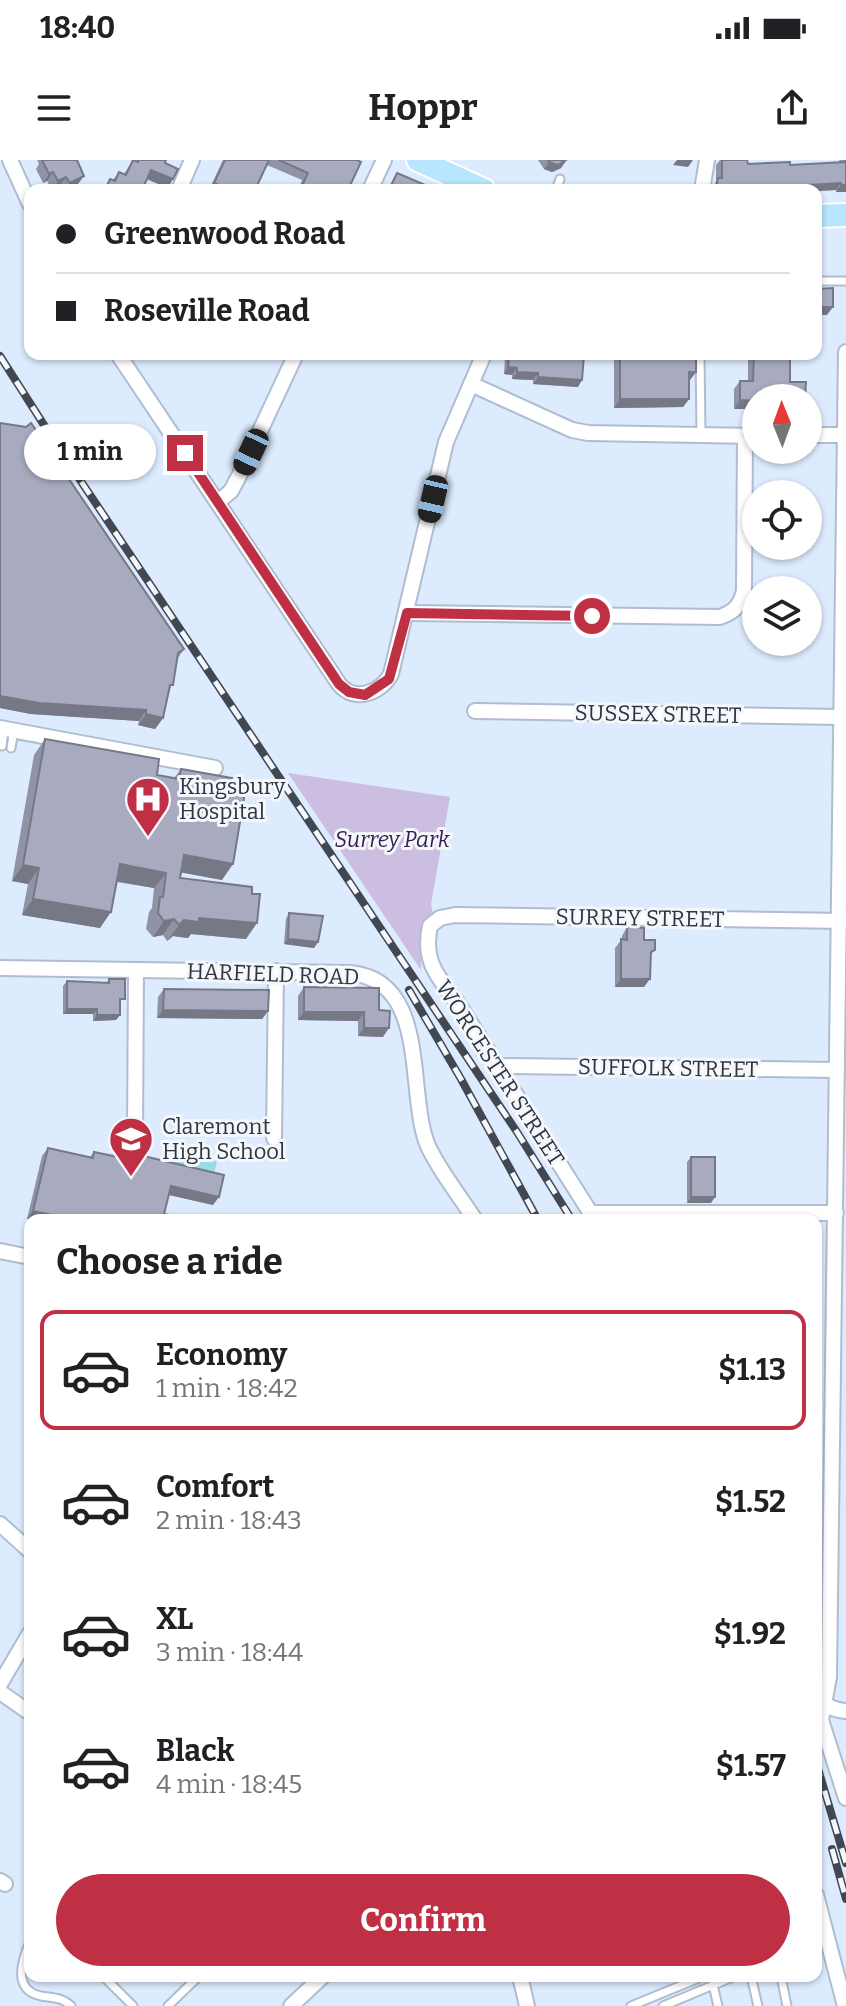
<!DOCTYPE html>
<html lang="en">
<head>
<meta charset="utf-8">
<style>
	body { margin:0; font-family:Bitter,serif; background:#f6f6f6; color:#202124; height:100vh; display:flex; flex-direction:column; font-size:30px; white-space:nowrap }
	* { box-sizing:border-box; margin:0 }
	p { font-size:26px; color:#757577 }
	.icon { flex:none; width:44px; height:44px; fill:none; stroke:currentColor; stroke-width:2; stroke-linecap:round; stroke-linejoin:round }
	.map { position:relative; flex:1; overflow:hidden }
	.side { position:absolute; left:24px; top:1054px; width:798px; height:768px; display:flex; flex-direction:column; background:#fff; border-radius:16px; box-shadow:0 2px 6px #0004 }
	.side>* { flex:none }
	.top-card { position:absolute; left:24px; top:24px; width:798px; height:176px; border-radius:16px; box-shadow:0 2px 6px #0004; display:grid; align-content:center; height:176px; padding:0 32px; background:#fff }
	.needle { width:52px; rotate:359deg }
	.tools { position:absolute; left:742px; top:224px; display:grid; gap:16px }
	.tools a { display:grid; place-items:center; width:80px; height:80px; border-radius:50%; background:#fff; box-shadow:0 2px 6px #0004; font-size:40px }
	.end { position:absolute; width:36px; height:36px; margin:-18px; border:10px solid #c03045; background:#fff; box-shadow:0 0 0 4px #fff }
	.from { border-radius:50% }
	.bubble { position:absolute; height:56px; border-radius:28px; background:#fff; box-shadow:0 2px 6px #0004; font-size:26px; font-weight:700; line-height:56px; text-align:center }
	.car { position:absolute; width:24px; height:48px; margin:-24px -12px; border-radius:10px; box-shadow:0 0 6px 2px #0007; background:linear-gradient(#222 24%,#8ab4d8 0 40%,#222 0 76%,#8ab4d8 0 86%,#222 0) }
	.top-card b { display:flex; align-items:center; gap:28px; height:76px; font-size:30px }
	.top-card b+b { border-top:2px solid #e0e0e0 }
	.top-card i { width:20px; height:20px; background:#202124 }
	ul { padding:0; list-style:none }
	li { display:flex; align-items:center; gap:24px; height:120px; margin:0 16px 12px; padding:0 16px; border:4px solid transparent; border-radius:16px }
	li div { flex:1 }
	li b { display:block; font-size:30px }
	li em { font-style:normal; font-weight:700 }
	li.active { border-color:#c03045 }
	li>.icon { width:72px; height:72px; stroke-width:1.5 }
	h2 { padding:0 32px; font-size:36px; line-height:96px }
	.cta { display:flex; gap:16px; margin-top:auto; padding:16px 32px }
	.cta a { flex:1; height:92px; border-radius:48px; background:#c03045; color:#fff; font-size:32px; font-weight:700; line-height:92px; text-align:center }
	.status { display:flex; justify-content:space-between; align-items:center; height:56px; padding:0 40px; background:#fff; direction:ltr }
	.status svg { height:22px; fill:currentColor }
	header { display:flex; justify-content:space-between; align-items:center; height:104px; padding:0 32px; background:#fff; font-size:36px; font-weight:700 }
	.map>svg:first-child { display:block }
	.green { fill:#ccbee0 }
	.water { fill:#98dbe4 }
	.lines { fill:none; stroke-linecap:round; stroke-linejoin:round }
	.service-casing { stroke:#afbdcf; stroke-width:11 }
	.minor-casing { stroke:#afbdcf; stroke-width:18 }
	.primary-casing { stroke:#fff; stroke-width:26 }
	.service { stroke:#fff; stroke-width:7 }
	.minor { stroke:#fff; stroke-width:14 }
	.primary { stroke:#b7e6fe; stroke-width:22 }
	.rail-casing { stroke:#424852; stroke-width:8 }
	.rail { stroke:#f4f7fb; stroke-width:5; stroke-dasharray:15; stroke-linecap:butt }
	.wall { fill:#9093a5 }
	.shaded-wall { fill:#767886 }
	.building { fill:#a8abc0; stroke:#767886; stroke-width:2 }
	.route { stroke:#c03045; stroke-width:10 }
	.labels { text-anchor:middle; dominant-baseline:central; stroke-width:6; stroke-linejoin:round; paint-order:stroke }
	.street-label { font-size:22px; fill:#30353d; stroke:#f4f7fb }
	.poi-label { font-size:22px; fill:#30353d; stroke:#f4f7fb; text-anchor:start }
	.park-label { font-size:22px; font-style:italic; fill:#381c53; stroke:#f4f7fb }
</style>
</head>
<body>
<div class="status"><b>18:40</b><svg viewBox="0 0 49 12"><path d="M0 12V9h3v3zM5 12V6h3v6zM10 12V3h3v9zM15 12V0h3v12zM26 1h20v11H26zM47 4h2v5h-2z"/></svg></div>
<header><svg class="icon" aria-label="menu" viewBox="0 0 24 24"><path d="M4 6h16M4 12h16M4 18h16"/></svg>Hoppr<svg class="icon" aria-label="share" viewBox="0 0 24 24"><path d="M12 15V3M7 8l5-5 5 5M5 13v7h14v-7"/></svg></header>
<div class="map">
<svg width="846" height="1846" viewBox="0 0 846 1846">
	<rect width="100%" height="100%" fill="#dcebfe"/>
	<!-- green -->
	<polygon class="green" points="288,613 450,637 431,744 433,754 422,772 421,810"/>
	<!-- water -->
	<polygon class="water" points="178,992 217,1001 214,1014 175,1005"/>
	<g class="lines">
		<!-- service casing -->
		<g class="service-casing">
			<g id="service">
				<polyline points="556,30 560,19"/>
				<polyline points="816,121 846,121"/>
				<polyline points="700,194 701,274"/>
				<polyline points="2,586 4,569"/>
				<polyline points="11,588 14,570"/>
				<path d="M 30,1782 C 22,1800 12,1830 41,1836 C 52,1838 62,1837 71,1846"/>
				<polyline points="103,1816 133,1846"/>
				<polyline points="751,1816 758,1846"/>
				<polyline points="781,1816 787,1846"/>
				<polyline points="713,1825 718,1846"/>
				<polyline points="168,1846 199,1816"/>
				<polyline points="631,1846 704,1816"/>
				<polyline points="663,1846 735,1816"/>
			</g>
		</g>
		<!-- minor casing -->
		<g class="minor-casing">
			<g id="minor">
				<polyline points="10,0 30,44"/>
				<polyline points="179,30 192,0"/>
				<polyline points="370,30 384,0"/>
				<polyline points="702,30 707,0"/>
				<polyline points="846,192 829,1517 821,1560 846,1638"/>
				<path d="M 118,194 L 339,524 C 354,543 381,533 391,514 L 446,282 L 484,194"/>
				<polyline points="471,224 572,270 588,273 756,276"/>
				<polyline points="808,275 845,275"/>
				<polyline points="218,342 231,331 239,316 296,194"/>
				<path d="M 407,453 L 720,457 C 734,452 740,446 744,431 L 745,276"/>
				<polyline points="475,551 841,557"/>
				<polyline points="0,568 215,608"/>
				<path d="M 0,808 L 350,813 C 431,820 406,935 428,986 C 440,1012 460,1036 475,1060"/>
				<polyline points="498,906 837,910"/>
				<polyline points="135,976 136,810"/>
				<polyline points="274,978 276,811"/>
				<polyline points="591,1053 836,1053"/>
				<path d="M 595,1060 L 459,845 C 439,818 422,802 430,766 L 440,758 L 455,755 L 846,761"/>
				<polyline points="0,1091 30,1097"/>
				<polyline points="0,1364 30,1391"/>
				<polyline points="0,1524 30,1473"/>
				<polyline points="0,1532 30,1553"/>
				<path d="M 816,1535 C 824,1545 832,1550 846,1551"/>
				<polyline points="0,1721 5,1724"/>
				<polyline points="816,1735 845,1846"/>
				<polyline points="520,1816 527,1846"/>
				<polyline points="291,1846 323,1816"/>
			</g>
		</g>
		<!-- primary casing -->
		<g class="primary-casing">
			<g id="primary">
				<polyline points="418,0 484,30"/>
				<polyline points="816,56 846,55"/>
			</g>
		</g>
		<!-- service -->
		<use href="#service" class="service"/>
		<!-- minor -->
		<use href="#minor" class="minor"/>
		<!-- primary -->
		<use href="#primary" class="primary"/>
		<!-- rail casing -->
		<g class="rail-casing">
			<g id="rail">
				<polyline points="0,196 58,287 517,972 572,1060"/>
				<polyline points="409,830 461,919 538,1060"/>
				<polyline points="816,1602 846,1703"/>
				<polyline points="832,1689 846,1739"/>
			</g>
		</g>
		<!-- rail -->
		<use href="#rail" class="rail"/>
	</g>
	<!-- wall -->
	<g class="wall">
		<polygon points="37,0 77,0 78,24 67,30 63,30 60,25 52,30 47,21 43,23 36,9 39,4"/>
		<polygon points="133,0 136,1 137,0 166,0 165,3 168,28 146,19 142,30 97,30 100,26 104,28 110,19 113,20 119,12 124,14"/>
		<polygon points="223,0 357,0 348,30 298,30 302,20 267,5 255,30 209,30"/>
		<polygon points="538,0 566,0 561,8 552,12 544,9"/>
		<polygon points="720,0 747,0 748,4 790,5 840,2 839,0 846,0 846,32 836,32 836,30 816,31 816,30 712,30 716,21 716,5"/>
		<polygon points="397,13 429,30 387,30"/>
		<polygon points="508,194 575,194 578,227 533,224 533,220 512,219 512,215 504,214 505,198"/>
		<polygon points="602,194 696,194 696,212 690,220 689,220 689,239 683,247 614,248 614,197 602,197"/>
		<polygon points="748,194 790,194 734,249 734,229 740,221 748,221"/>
		<polygon points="0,263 184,489 178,498 163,558 155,569 138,565 139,561 31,554 0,548"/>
		<polygon points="45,579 157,615 174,618 181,609 222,720 181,712 180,718 246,779 191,774 188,778 173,776 167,781 163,775 153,777 146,769 149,752 152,748 154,728 117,722 100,768 22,755 28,724 12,721 34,595"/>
		<polygon points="289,753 318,782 314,788 284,784 286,759"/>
		<polygon points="627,767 644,780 651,797 644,827 615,827 615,788 622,779 622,776"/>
		<polygon points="109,819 121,845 120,845 120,855 116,860 93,861 93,854 63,854 63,826 67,821 106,823"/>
		<polygon points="304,827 379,850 383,877 358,876 358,861 298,860 298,836"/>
		<polygon points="164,829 268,851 262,859 157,858 158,837"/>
		<polygon points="48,988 90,997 94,992 135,1001 139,995 213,1045 169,1035 164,1054 187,1060 27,1059 42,996"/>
		<polygon points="691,997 711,1043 687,1043 687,1002"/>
	</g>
	<!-- shaded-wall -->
	<g class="shaded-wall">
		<polygon points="677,0 693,0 688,7 673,5"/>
		<polygon points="566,1 561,8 552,12 544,9 549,2"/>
		<polygon points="151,10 173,19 168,28 145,18"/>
		<polygon points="53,12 47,21 43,23 49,14"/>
		<polygon points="84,16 78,24 65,30 70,23"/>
		<polygon points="66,17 60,25 52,30 58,21"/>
		<polygon points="841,23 836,30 816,31 816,30 731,30"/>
		<polygon points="841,25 846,25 846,32 836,32"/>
		<polygon points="816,147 833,147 827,155 816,155"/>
		<polygon points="604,194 616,194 614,197 602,197"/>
		<polygon points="508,207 517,208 512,215 504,214"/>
		<polygon points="517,212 538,213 533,220 512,219"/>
		<polygon points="689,212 696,212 690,220 683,221"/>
		<polygon points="538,217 582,220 578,227 533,224"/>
		<polygon points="620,239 689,239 683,247 614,248"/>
		<polygon points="740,240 756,241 756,249 734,249"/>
		<polygon points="0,536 146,550 139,561 31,554 0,548"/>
		<polygon points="146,554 163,558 155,569 138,565"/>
		<polygon points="184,695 233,704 222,720 173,711"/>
		<polygon points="120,704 166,713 154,728 109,720"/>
		<polygon points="23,705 39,708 28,724 12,721"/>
		<polygon points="33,739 111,752 100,768 22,755"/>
		<polygon points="199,758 257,763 246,779 191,774 188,778 173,776 167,781 179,765 184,760"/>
		<polygon points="174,759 163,775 153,777 164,761"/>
		<polygon points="288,779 318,782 314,788 284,784"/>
		<polygon points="621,819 650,819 644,827 615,827"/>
		<polygon points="67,849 97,849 93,854 63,854"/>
		<polygon points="163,850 268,851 262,859 157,858"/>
		<polygon points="304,852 364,852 358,861 298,860"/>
		<polygon points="97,855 120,855 116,860 93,861"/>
		<polygon points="364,868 389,868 383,877 358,876"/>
		<polygon points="171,1026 219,1037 213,1045 165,1034"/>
		<polygon points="691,1037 715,1037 711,1043 687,1043"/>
		<polygon points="33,1051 74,1060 27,1059"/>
	</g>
	<!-- building -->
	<g class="building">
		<polygon points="42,0 77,0 84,16 70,23 66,17 58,21 53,12 49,14"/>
		<polygon points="133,0 138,2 138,0 166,0 165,3 178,9 173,19 151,10 142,30 98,30 100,26 106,28 110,19 115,21 119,12 126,15"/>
		<polygon points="225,0 269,0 255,30 224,30 225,28 214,23"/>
		<polygon points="279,0 357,0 361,2 348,30 300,30 308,13"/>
		<polygon points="548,0 566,0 558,5 549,2"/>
		<polygon points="722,0 747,0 748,4 790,2 790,5 845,2 846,0 846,25 841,25 841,23 716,30 718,18 722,18"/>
		<polygon points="397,13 430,27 429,30 389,30"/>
		<polygon points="833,128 833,147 816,147 816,129"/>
		<polygon points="509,194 584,195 582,220 538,217 538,213 517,212 517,208 508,207"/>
		<polygon points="620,194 696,194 696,212 689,212 689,239 620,239"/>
		<polygon points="754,194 790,194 790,222 806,222 805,238 756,238 756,241 740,240 740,221 753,221"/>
		<polygon points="0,263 26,267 31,263 184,489 178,493 173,525 170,525 163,558 146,554 146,550 39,543 0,536"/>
		<polygon points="45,579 159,599 157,615 179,619 181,609 232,618 231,624 246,626 233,704 184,695 180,718 252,727 252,734 260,734 257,763 199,758 199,762 184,760 179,765 174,759 164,761 158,753 160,737 163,737 166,713 120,704 111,752 33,739 39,708 23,705"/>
		<polygon points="289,753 323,756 318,782 288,779"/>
		<polygon points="627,767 644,768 644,780 655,780 655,790 651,792 650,819 621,819 621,779 627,780"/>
		<polygon points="109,819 125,819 125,839 120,839 120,855 97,855 97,849 67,849 67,821 109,823"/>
		<polygon points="304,827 379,828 379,850 390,851 389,868 364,868 364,852 304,852"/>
		<polygon points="164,829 269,830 268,851 163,850"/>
		<polygon points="48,988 93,998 94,992 137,1001 139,995 224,1015 219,1037 171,1026 164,1054 187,1059 187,1060 74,1060 33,1051"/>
		<rect x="691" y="997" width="24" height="40"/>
	</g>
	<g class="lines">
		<!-- route -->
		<polyline class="route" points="185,293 339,524 349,532 365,535 389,519 407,453 592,456"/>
	</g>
	<!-- icons -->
	<defs>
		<g id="hospital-pin" transform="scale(2.3)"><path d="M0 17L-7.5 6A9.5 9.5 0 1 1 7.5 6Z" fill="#c03045" stroke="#f4f7fb"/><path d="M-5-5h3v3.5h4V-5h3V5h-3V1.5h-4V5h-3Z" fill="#fff"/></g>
		<g id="school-pin" transform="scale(2.3)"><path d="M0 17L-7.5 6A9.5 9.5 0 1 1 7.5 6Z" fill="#c03045" stroke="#f4f7fb"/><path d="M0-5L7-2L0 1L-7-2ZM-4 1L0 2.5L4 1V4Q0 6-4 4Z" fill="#fff"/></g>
	</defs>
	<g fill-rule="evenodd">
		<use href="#hospital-pin" x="148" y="639"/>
		<use href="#school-pin" x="131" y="979"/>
	</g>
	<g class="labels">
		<!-- street labels -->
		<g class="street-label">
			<text transform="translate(658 554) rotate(1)">SUSSEX STREET</text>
			<text transform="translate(640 758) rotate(1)">SURREY STREET</text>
			<text transform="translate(273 814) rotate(2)">HARFIELD ROAD</text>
			<text transform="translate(668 908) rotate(1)">SUFFOLK STREET</text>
			<text transform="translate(500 913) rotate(57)">WORCESTER STREET</text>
		</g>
		<!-- poi labels -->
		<g class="poi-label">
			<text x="179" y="626">Kingsbury<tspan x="179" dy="25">Hospital</tspan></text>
			<text x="162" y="966">Claremont<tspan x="162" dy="25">High School</tspan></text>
		</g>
		<!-- park labels -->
		<g class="park-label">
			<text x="392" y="679">Surrey Park</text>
		</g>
	</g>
</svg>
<div class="tools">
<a><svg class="needle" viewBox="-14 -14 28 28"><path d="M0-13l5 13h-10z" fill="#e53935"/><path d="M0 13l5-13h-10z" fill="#757577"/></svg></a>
<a><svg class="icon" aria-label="locate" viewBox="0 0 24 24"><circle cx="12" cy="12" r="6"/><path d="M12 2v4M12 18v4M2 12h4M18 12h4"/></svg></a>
<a><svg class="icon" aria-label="layers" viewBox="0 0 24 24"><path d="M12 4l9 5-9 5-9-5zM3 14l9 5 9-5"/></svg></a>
</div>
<i class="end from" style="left:592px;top:456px"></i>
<i class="end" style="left:185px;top:293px"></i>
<div class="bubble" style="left:24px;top:264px;width:132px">1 min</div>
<i class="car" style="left:251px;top:292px;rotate:205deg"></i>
<i class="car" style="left:433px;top:339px;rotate:193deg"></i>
<div class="top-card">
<b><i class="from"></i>Greenwood Road</b>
<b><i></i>Roseville Road</b>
</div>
<section class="side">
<h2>Choose a ride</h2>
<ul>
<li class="active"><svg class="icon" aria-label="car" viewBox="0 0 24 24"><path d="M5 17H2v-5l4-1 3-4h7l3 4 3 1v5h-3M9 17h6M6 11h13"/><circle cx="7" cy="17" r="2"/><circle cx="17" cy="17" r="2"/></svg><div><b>Economy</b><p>1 min · 18:42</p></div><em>$1.13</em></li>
<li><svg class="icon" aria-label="car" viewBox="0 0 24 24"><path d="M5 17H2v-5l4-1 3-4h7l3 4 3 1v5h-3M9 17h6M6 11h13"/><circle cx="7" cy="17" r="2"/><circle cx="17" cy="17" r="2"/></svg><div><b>Comfort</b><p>2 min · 18:43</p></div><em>$1.52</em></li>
<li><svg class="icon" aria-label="car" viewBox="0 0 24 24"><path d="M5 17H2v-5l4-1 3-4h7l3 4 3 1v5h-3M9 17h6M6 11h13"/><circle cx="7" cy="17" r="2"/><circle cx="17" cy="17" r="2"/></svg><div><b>XL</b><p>3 min · 18:44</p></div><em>$1.92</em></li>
<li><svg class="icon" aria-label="car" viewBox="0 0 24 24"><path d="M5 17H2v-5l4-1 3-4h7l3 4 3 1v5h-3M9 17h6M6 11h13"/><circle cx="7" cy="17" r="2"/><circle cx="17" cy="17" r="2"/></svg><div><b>Black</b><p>4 min · 18:45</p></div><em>$1.57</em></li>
</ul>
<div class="cta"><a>Confirm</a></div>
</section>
</div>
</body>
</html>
